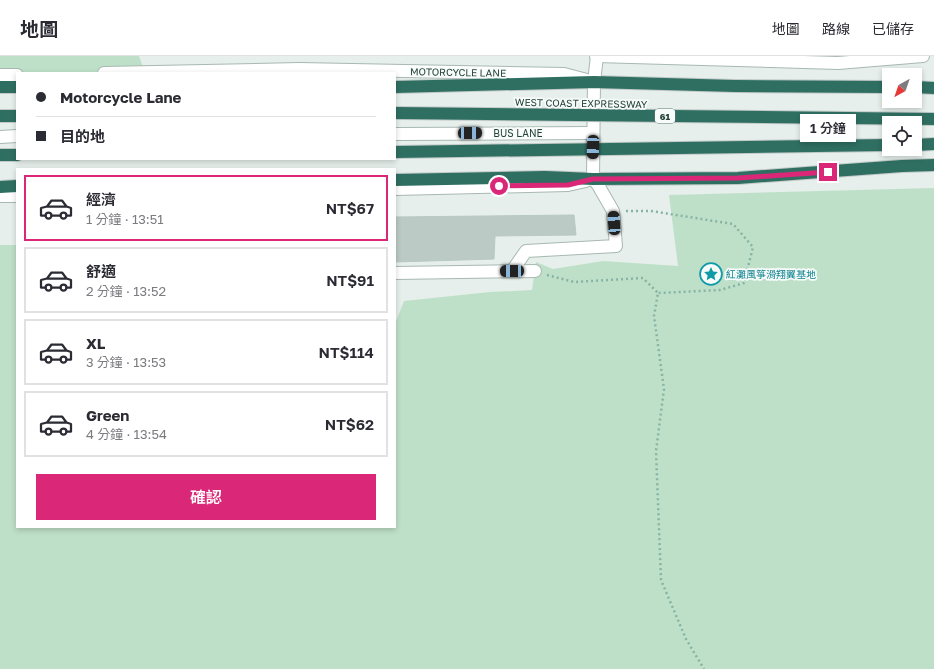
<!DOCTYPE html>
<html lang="zh-TW">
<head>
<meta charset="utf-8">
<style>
	body { margin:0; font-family:"Golos Text","Noto Sans TC",sans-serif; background:#f7f7f7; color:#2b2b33; height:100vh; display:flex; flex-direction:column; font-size:15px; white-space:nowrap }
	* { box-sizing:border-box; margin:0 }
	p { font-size:13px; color:#7c7c81 }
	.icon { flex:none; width:22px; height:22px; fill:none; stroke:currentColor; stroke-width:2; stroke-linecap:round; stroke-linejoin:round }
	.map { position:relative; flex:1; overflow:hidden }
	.sheet { position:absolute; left:16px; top:112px; width:380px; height:360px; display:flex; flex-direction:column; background:#fff; border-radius:0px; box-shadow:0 2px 6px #0003 }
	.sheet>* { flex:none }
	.banner { position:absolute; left:16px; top:16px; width:380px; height:88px; border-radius:0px; box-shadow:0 2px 6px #0003; display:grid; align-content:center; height:88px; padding:0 20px; background:#fff }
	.needle { width:26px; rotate:220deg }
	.tools { position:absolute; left:882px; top:12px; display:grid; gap:8px }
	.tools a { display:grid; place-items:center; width:40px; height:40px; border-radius:0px; background:#fff; box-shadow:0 2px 6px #0003; font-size:20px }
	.end { position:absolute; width:18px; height:18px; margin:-9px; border:5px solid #db2777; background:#fff; box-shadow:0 0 0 2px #fff }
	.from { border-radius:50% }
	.bubble { position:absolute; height:28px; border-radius:0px; background:#fff; box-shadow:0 2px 6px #0003; font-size:13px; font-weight:600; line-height:28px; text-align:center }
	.car { position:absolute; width:12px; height:24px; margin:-12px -6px; border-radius:5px; box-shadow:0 0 3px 1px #0007; background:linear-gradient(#222 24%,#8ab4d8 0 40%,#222 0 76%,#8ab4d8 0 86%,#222 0) }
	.banner b { display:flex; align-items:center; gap:14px; height:38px; font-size:15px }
	.banner b+b { border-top:1px solid #e1e1e2 }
	.banner i { width:10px; height:10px; background:#2b2b33 }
	ul { padding:7px 0 0; list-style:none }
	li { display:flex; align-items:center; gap:12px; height:66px; margin:0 8px 6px; padding:0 12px; border:2px solid #e1e1e2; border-radius:0px }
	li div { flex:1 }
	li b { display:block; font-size:15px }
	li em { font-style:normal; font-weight:600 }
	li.current { border-color:#db2777 }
	li>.icon { width:36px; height:36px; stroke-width:1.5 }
	.action { display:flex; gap:8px; margin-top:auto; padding:8px 20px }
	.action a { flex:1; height:46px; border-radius:0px; background:#db2777; color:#fff; font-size:16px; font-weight:600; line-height:46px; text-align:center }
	header { display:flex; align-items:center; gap:24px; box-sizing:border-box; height:56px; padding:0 20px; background:#fff; border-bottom:1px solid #e1e1e2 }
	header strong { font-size:19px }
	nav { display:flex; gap:22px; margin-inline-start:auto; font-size:14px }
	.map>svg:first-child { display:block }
	.green { fill:#bfe0c8 }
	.building { fill:#bbcac4; stroke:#b8c9c2 }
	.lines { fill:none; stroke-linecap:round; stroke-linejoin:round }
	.minor-casing { stroke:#a8b8b2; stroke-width:14 }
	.highway-casing { stroke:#c2cac8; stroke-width:14 }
	.path { stroke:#86b3a5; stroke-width:2.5; stroke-dasharray:2 3; stroke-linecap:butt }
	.minor { stroke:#fff; stroke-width:12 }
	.highway { stroke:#2f6f62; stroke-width:12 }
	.highway-bridge-casing { stroke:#c2cac8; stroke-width:14; stroke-linecap:butt }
	.highway-bridge { stroke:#2f6f62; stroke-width:12 }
	.route { stroke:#db2777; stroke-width:5 }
	.labels { text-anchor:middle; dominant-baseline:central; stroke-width:3.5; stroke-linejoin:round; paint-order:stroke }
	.shield { fill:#f7fbf9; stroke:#637a73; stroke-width:1 }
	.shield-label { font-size:9px; font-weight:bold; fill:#24423a }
	.street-label { font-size:10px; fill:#24423a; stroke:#f7fbf9 }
	.culture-label { font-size:10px; fill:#0d838f; stroke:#f7fbf9; text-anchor:start }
</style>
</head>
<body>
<header>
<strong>地圖</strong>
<nav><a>地圖</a><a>路線</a><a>已儲存</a></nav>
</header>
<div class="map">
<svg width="934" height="613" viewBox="0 0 934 613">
	<rect width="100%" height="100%" fill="#e6efeb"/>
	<!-- green -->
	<g class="green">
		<polygon points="0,0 139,0 145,17 0,16"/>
		<polygon points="934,132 934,613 0,613 0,189 17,189 17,471 395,471 395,268 404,245 490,236 532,234 536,206 553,213 603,205 678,210 669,139"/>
	</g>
	<!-- building -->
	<polygon class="building" points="574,159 576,179 495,180 494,203 395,206 395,161"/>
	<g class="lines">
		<!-- minor casing -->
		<g class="minor-casing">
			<g id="minor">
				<polyline points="596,0 838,7 923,0"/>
				<polyline points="104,17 299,13 564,18 587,24"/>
				<polyline points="0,19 17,19"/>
				<polyline points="395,78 593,77"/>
				<polyline points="0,81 17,80"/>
				<polyline points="593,123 594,26 597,0"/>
				<polyline points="395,133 568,129 586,125"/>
				<polyline points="0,140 17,140"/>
				<polyline points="512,215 526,195 616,190 613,155 598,129 593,123"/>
				<polyline points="395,217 535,215"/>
			</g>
		</g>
		<!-- highway casing -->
		<g class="highway-casing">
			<g id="highway">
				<polyline points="0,31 17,31"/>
				<polyline points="395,31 594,26 735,30 889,31"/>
				<polyline points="915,31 934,32"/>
				<polyline points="0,60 17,60"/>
				<polyline points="915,89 934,88"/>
				<polyline points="0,99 17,99"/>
				<polyline points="395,124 545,121 593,123 738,122 902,110 934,109"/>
				<polyline points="0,131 17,130"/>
			</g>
		</g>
		<!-- path -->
		<g class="path">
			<polyline points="626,155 651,155 733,168 753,191 744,227 720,234 658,237"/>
			<polyline points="547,219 574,226 643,222 658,237 654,260 664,333 656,395 661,524 686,583 704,613"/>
		</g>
		<!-- minor -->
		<use href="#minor" class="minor"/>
		<!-- highway -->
		<use href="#highway" class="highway"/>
		<!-- highway-bridge casing -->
		<g class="highway-bridge-casing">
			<g id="highway-bridge">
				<polyline points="395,57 934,63"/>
				<polyline points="395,96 889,89"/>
			</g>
		</g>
		<!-- highway-bridge -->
		<use href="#highway-bridge" class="highway-bridge"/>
	</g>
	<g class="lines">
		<!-- route -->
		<polyline class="route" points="499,130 568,129 593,123 738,122 828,116"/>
	</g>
	<!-- icons -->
	<defs>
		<g id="sight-ring" transform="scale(1.15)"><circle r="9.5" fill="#f7fbf9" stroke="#0f9aa8" stroke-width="1.5"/><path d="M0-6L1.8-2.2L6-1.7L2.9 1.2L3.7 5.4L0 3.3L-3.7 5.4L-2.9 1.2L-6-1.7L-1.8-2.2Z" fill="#0f9aa8"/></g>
	</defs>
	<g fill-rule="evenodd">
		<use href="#sight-ring" x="711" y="218"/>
	</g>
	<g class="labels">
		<!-- shield labels -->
		<rect class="shield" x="655" y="53" width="20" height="14" rx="3"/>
		<g class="shield-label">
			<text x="665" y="60">61</text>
		</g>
		<!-- street labels -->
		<g class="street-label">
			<text transform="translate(458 16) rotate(1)">MOTORCYCLE LANE</text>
			<text transform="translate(581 47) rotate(1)">WEST COAST EXPRESSWAY</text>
			<text x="518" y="77">BUS LANE</text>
		</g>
		<!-- culture labels -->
		<g class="culture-label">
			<text x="726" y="218">紅灘風箏滑翔翼基地</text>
		</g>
	</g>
</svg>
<div class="tools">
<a><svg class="needle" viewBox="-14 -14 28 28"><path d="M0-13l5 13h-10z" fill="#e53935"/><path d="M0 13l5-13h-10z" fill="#7c7c81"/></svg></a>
<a><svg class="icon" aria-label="locate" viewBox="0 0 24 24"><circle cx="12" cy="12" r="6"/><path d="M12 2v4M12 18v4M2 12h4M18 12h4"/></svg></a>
</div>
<i class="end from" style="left:499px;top:130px"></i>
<i class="end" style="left:828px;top:116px"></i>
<div class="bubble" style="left:800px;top:58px;width:56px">1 分鐘</div>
<i class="car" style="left:470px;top:77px;rotate:89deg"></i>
<i class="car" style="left:593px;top:91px;rotate:182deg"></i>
<i class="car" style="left:614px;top:167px;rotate:356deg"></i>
<i class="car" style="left:512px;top:215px;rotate:269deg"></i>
<div class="banner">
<b><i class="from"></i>Motorcycle Lane</b>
<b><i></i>目的地</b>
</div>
<section class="sheet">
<ul>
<li class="current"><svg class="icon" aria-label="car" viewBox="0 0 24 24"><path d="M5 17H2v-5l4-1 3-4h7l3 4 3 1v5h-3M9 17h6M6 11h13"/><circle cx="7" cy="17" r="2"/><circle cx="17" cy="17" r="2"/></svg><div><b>經濟</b><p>1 分鐘 · 13:51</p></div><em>NT$67</em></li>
<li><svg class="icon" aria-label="car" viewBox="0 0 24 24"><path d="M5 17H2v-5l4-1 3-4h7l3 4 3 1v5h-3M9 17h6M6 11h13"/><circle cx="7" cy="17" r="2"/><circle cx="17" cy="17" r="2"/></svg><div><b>舒適</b><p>2 分鐘 · 13:52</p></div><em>NT$91</em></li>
<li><svg class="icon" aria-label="car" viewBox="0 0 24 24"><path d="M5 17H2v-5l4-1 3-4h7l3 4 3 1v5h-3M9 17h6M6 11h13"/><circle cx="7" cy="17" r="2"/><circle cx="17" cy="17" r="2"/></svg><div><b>XL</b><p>3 分鐘 · 13:53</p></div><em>NT$114</em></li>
<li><svg class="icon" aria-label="car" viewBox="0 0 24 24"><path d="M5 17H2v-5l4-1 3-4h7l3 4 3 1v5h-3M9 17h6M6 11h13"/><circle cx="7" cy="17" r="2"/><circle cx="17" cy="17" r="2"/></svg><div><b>Green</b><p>4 分鐘 · 13:54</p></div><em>NT$62</em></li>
</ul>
<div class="action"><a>確認</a></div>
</section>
</div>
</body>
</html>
